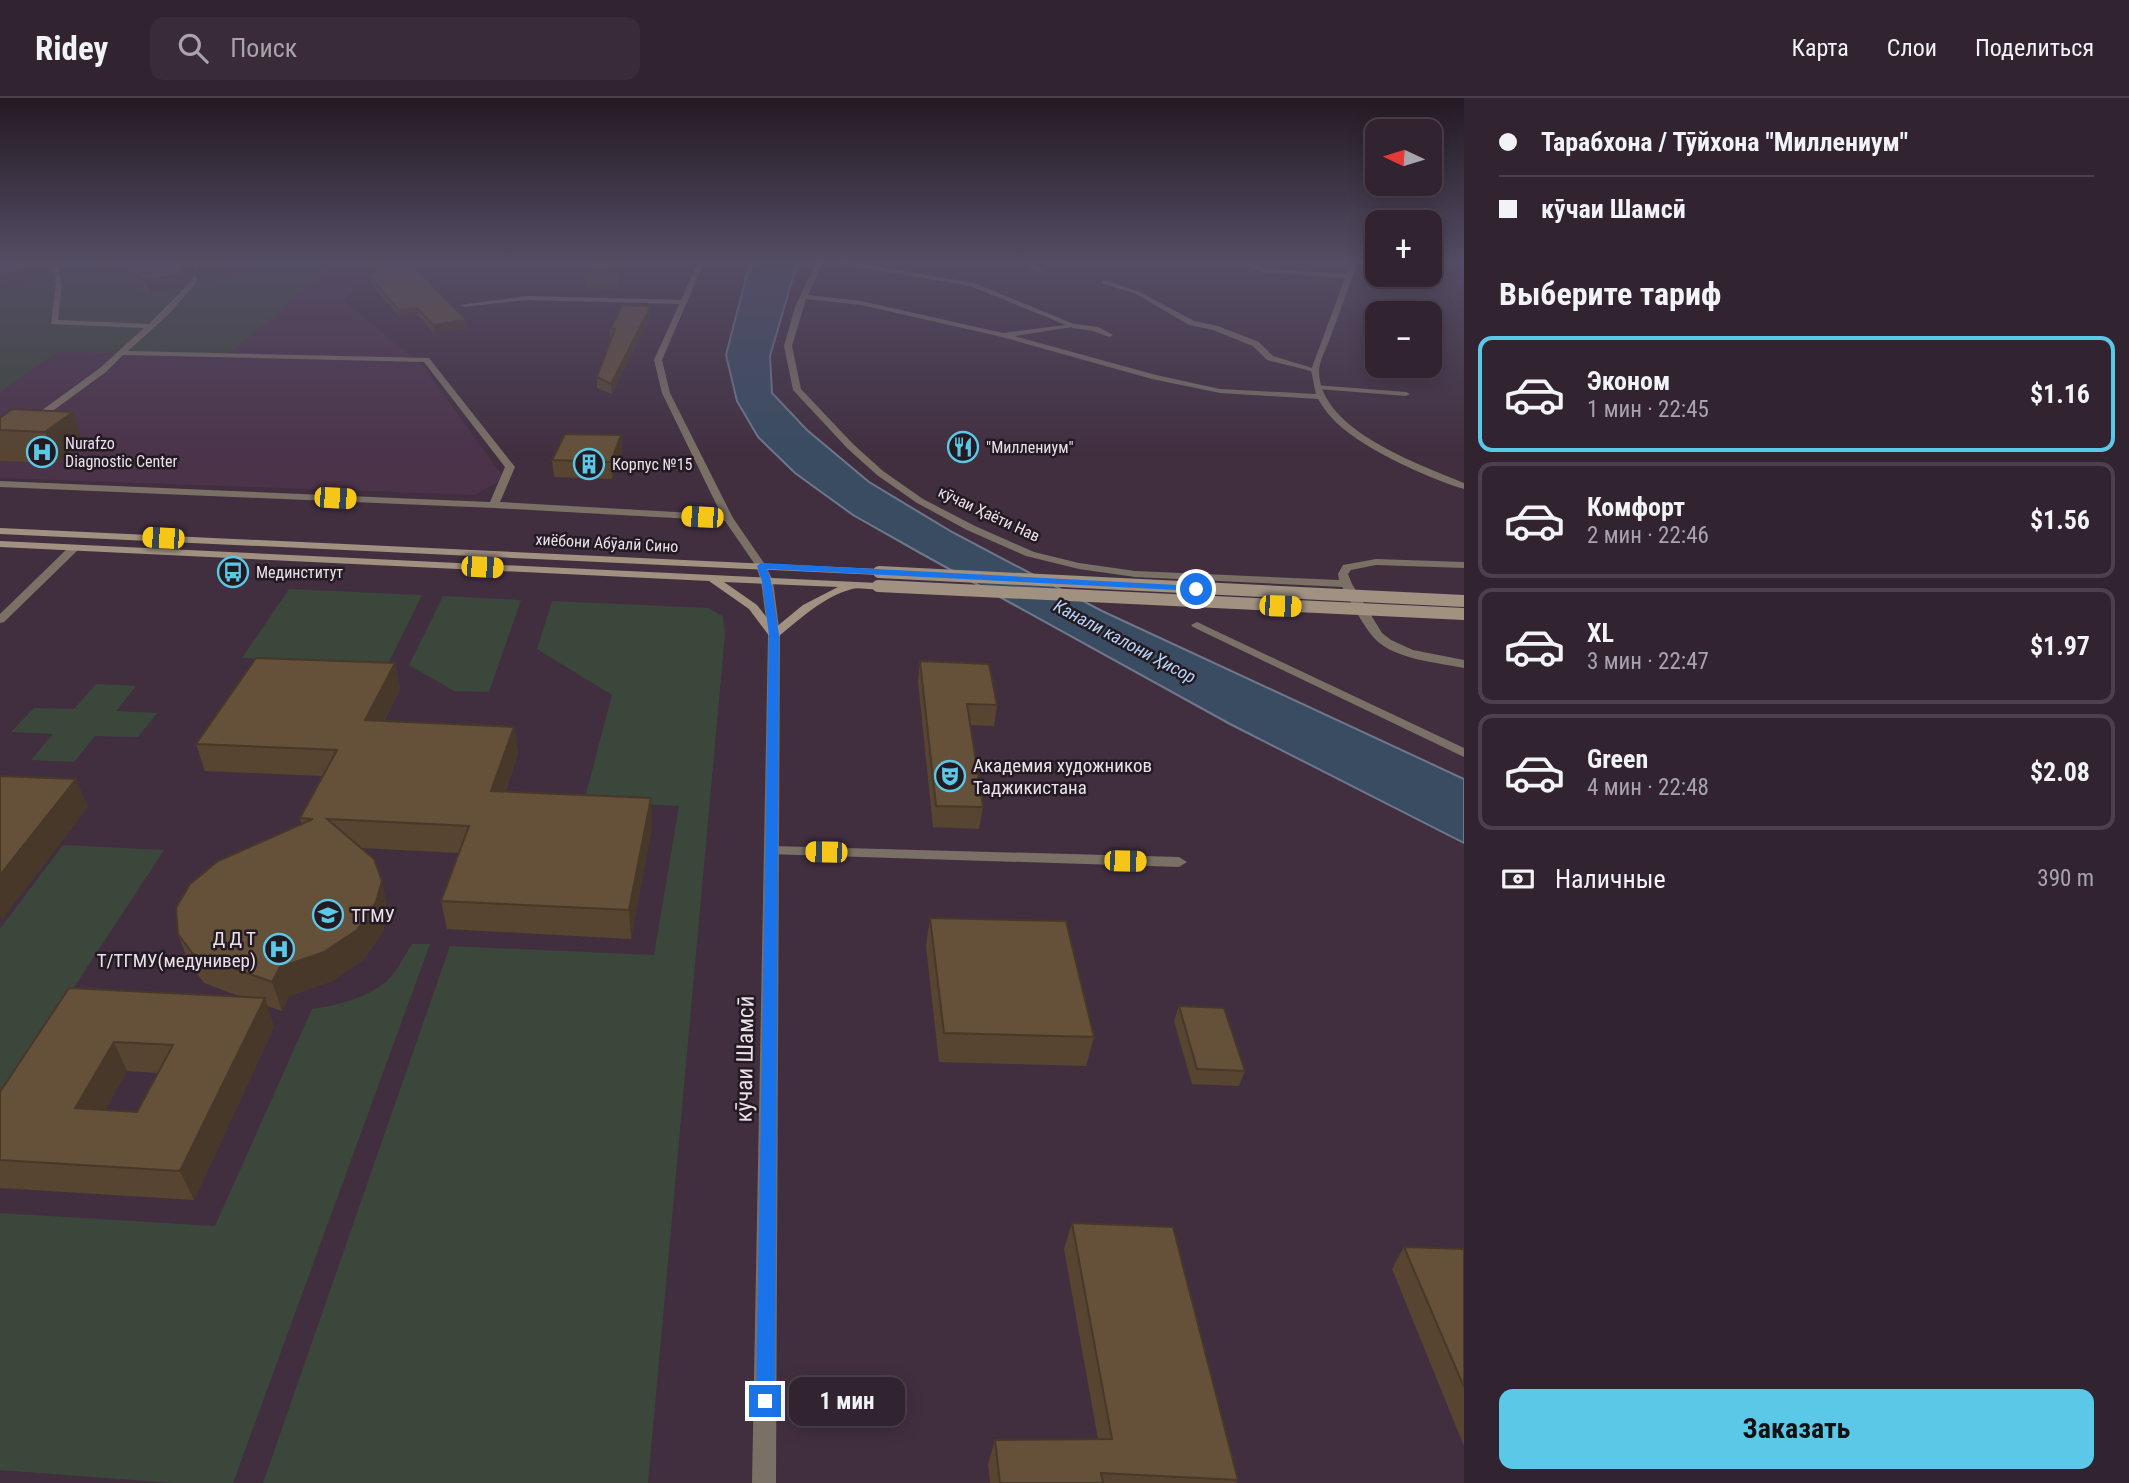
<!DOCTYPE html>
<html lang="ru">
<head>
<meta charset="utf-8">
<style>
	body { margin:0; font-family:"Roboto Condensed",sans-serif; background:#392b38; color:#f1f3f6; height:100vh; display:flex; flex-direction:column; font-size:26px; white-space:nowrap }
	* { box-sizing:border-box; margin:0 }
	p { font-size:23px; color:#a8a4ab }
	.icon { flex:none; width:38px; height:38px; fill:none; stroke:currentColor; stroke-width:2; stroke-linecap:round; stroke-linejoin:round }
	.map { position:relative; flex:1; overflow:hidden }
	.details { display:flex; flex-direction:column; background:#312330; width:665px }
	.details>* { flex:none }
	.top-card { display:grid; align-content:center; height:154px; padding:0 35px; background:#312330 }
	.needle { width:46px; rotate:274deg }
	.tools { position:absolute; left:1365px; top:21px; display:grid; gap:14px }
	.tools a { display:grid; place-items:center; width:77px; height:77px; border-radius:14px; background:#312330; box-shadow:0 4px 18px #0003,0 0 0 2px #4c404c; font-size:35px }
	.end { position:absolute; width:32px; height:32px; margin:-16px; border:9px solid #1a73e8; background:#fff; box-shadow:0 0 0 4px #fff }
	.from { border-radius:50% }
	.bubble { position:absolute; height:49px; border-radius:14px; background:#312330; box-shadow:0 4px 18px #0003,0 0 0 2px #4c404c; font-size:23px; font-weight:700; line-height:49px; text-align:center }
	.car { position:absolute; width:21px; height:42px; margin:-21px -10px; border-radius:9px; box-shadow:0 0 5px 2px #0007; background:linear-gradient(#f5c518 24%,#345 0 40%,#f5c518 0 76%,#345 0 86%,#f5c518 0) }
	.top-card b { display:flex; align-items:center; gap:24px; height:66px; font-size:26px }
	.top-card b+b { border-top:2px solid #4c404c }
	.top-card i { width:18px; height:18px; background:#f1f3f6 }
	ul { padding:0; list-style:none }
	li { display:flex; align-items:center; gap:21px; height:116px; margin:0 14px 10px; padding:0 21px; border:4px solid #4c404c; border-radius:14px }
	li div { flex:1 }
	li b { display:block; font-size:26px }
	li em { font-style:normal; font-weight:700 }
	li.on { border-color:#5ac8e6 }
	li>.icon { width:63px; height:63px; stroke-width:1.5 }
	h2 { padding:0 35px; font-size:32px; line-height:84px }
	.pay { display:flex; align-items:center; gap:18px; height:77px; padding:0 35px; font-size:26px }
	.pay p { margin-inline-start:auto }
	.cta { display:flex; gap:14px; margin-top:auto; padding:14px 35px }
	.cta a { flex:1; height:80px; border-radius:14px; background:#5ac8e6; color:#111; font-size:28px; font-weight:700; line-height:80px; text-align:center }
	header { display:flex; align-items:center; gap:42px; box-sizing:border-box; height:98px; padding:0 35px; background:#312330; border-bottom:2px solid #4c404c }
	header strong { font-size:33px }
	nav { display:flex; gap:38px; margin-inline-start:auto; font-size:24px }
	.search { width:490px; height:63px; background:#392b38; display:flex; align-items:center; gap:18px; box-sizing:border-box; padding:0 24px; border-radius:14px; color:#a8a4ab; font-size:26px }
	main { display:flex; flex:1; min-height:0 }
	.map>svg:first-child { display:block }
	.built { fill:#4b334a }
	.green { fill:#3b473a }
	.water { fill:#394c62; stroke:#6f788b; stroke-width:2 }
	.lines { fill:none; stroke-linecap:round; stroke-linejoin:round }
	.service { fill:#7a7066; fill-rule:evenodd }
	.minor { fill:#7a7066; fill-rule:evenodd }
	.secondary { fill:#a09180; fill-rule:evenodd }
	.secondary-bridge { stroke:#a09180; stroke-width:12 }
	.wall { fill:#574532; fill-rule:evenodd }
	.shaded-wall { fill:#473829 }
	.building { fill:#65503a; stroke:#473829; stroke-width:2; fill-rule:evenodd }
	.route { fill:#1a73e8 }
	.labels { text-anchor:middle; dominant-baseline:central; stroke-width:5; stroke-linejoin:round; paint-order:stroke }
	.far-poi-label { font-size:16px; fill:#ece0eb; stroke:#231a22; text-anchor:start }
	.far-street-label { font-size:16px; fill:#ece0eb; stroke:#231a22 }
	.far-water-label { font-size:18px; font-style:italic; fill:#b5d4f7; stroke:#231a22 }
	.poi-label { font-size:19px; fill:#ece0eb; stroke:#231a22; text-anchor:start }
	.near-street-label { font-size:23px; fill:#ece0eb; stroke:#231a22 }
</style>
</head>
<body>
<header>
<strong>Ridey</strong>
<div class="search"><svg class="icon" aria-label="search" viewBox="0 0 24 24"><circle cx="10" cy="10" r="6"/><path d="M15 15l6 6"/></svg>Поиск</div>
<nav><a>Карта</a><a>Слои</a><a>Поделиться</a></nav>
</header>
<main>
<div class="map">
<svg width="1464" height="1385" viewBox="0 0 1464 1385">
	<rect width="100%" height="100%" fill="#412f40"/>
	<!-- built -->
	<polygon class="built" points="0,162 389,162 343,202 423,268 504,380 475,397 0,380"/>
	<!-- green -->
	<g class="green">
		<polygon points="0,162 339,162 228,257 57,254 0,294"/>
		<polygon points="289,491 422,497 388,566 242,560"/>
		<polygon points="443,498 521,502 489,594 454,593 409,567"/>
		<polygon points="552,503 708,510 723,518 725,536 648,1385 263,1385 450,848 654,857 679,708 584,703 612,597 537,551"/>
		<polygon points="96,586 136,588 116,613 157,615 138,639 95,638 74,664 31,662 53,636 11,634 34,610 74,611"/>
		<polygon points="63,747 164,752 0,1002 0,831"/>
		<path d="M 412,846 L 430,846 L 233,1385 L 173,1385 L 0,1372 L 0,1115 L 215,1128 L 312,911 C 340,907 377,898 395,874 C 401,865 406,855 412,846 Z"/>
	</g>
	<!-- water -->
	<polygon class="water" points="757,162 798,162 770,258 772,295 807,332 869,384 952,434 1102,513 1464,681 1464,745 1230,626 922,456 853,417 795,375 758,339 737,303 726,257 747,176"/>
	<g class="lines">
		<!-- service -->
		<g class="service">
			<polygon points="49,162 55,162 62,185 58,222 149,226 196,178 194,164 209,162 199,166 201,179 169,216 128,253 429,260 515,369 500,404 728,417 733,420 728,423 494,410 0,389 0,383 490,404 505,369 424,264 123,257 106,274 36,325 30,325 30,321 100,270 144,230 51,226 56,185"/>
			<polygon points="1020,162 1027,162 1043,173 1038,174"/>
			<polygon points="1455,162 1464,162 1464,167"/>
			<polygon points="1104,182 1140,194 1194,223 1218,228 1259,244 1273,258 1319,272 1315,274 1267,262 1253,248 1213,232 1189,227 1136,196 1102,185"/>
			<polygon points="526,198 684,202 688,204 684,206 526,202 464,209 460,207"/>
			<polygon points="1075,226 1098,229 1113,237 1109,239 1093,233 1072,230 1072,226"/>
			<polygon points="1315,287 1406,294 1410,296 1406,298 1318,291 1314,289"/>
			<polygon points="74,447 79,450 78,452 4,524 0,525 0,516 70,448"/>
			<polygon points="772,748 1179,759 1187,764 1179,769 767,756 765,753"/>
		</g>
		<!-- minor -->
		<g class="minor">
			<polygon points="699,162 705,162 662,262 670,295 733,420 766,468 773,483 780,537 776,1385 752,1385 768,537 761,483 756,468 723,420 662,295 654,262"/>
			<path d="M 817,162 L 837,162 L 974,185 L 1079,228 L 1014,238 L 1156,277 L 1220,291 L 1316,296 L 1311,272 L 1345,180 L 1266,175 L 1231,162 L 1240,162 L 1267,171 L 1347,176 L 1352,162 L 1358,162 C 1349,189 1339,216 1329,243 C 1326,251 1319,264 1319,273 C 1319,332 1419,366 1464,385 L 1464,391 C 1427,380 1356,348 1331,319 C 1326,314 1322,307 1318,301 L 1220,295 L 1152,281 L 1002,239 L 861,207 L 806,201 L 792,248 L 801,291 L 853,346 L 883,373 L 923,401 L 975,428 L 1034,454 L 1079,465 L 1135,473 L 1339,482 L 1338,476 L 1343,467 L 1376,461 L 1464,464 L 1464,470 L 1376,467 L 1351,472 L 1348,476 L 1352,486 L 1382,535 L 1391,542 L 1413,552 L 1464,562 L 1464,570 C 1436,564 1396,562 1375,541 C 1362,527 1353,506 1342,489 L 1135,479 L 1079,471 L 1026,458 L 967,432 L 917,405 L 877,377 L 847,350 L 793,292 L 784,248 L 795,209 ZM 823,163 L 970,188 L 1066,227 L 1003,235 L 861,203 L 808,197 Z"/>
			<polygon points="1197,524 1464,650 1464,659 1193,529 1191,527"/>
		</g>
		<!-- secondary -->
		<g class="secondary">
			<polygon points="0,430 879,471 884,474 879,477 0,436"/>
			<path d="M 0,443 L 878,485 L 884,488 C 874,495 862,488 852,491 C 823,499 800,521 778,539 L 770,539 L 749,511 L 709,483 L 0,449 ZM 724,484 L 838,489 L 803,507 L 775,530 L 757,507 Z"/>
		</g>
		<!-- secondary-bridge -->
		<g class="secondary-bridge">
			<polyline points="879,474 1464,503"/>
			<polyline points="878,488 1464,516"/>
		</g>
	</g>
	<!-- wall -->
	<g class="wall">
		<polygon points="99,162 193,162 191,164 193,177 181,190 150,196 100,166"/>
		<polygon points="200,162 302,162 303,169 258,168 259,173 198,186 195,173 200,166"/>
		<polygon points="422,162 415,169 467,230 434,235 418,217 400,220 371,186 369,178 377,171 339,170 338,163"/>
		<polygon points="531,162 633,162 618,191 585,190 584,172 588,166 531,165"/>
		<polygon points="651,208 651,217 612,296 597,290 597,279 612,241 610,241 610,231"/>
		<polygon points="0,320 83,344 56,365 0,363"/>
		<polygon points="621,337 622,354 612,381 554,379 552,362"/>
		<polygon points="920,563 997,607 994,628 970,627 983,709 979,731 933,729 918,583"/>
		<path d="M 395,565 L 400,591 L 384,623 L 514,629 L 518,656 L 505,694 L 652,728 L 631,841 L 447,831 L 441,803 L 459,755 L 361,750 L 388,811 L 383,833 L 364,861 L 332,883 L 289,898 L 282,913 L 267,908 L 274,929 L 194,1102 L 0,1090 L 0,994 L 69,890 L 242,899 L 204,885 L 189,865 L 178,836 L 301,726 L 300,720 L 322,678 L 205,673 L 196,646 ZM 127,973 L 158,975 L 137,1014 L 105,1012 Z"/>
		<polygon points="930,820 1094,939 1086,968 939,964 926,848"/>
		<polygon points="1179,908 1245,973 1239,988 1192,986 1174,923"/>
		<polygon points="1072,1125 1238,1382 1236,1385 990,1385 988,1366 995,1342 1098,1341 1064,1151"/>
		<polygon points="1404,1149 1464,1151 1464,1348 1392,1171"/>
	</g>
	<!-- shaded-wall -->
	<g class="shaded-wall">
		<polygon points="190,162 193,162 191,164 193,177 181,190 150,196 146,183"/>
		<polygon points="248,162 256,162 259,173 198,186 195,173"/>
		<polygon points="413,162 422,162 412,172 411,165"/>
		<polygon points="624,162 633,162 618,191 618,173"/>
		<polygon points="48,169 52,182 0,191 0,177"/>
		<polygon points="651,208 651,217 612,296 611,286"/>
		<polygon points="417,210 418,217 400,220 399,212"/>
		<polygon points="466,222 467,230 434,235 433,227"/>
		<polygon points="73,314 83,344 56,365 45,334"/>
		<polygon points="621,337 622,354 612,381 611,364"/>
		<polygon points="395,565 400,591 370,649 365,622"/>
		<polygon points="514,629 518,656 495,721 491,693"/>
		<polygon points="76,681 88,709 2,822 0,818 0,777"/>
		<polygon points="651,700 652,728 631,841 629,812"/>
		<polygon points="382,783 388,811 383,833 364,861 332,883 289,898 282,913 272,884 280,869"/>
		<polygon points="265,900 274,929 194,1102 180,1073"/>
		<polygon points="114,944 127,973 90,1039 75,1010"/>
	</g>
	<!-- building -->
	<g class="building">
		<polygon points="0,162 46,162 48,169 0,177"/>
		<polygon points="111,162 190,162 190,164 177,177 146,183"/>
		<polygon points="200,162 248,162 195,173 200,166"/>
		<polygon points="339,162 413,162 411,165 466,222 433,227 417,210 399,212 369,178 385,164 338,163"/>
		<polygon points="590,162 624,162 618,173 584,172"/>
		<polygon points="623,207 651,208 611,286 597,279 615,231 610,231"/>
		<polygon points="12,311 73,314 45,334 0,332 0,320"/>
		<polygon points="565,336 621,337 611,364 552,362"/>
		<polygon points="256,560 395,565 365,622 514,629 491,693 651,700 629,812 441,803 469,728 327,721 374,761 382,783 376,804 357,832 324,854 280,869 272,884 193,856 178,836 176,810 190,786 218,763 313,721 300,720 337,652 196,646"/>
		<polygon points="920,563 989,566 997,607 967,606 983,709 936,708"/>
		<polygon points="0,678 76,681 0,777"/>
		<polygon points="930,820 1066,823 1094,939 944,935"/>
		<path d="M 69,890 L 265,900 L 180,1073 L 0,1062 L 0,994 ZM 114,944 L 173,947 L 137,1014 L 75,1010 Z"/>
		<polygon points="1179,908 1224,910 1245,973 1197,971"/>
		<polygon points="1072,1125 1173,1129 1238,1382 1101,1375 1103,1385 1000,1385 995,1342 1112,1341"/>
		<polygon points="1404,1149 1464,1151 1464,1289"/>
	</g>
	<!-- sky -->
	<linearGradient id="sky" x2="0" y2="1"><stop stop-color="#241a23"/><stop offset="0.46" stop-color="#544d64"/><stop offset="1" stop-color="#544d64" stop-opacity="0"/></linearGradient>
	<rect width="1464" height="356" fill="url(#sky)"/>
	<!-- route -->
	<polygon class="route" points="761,465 1196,488 1200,491 1196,493 767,471 771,483 779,537 775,1303 772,1309 765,1312 759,1309 756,1303 769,537 762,483 757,468"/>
	<!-- icons -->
	<defs>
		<g id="restaurant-ring" transform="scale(1.575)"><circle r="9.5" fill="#231a22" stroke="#5ac8e6" stroke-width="1.5"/><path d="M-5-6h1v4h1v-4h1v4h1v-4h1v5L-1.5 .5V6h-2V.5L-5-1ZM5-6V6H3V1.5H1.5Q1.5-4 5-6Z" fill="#5ac8e6"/></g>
		<g id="hospital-ring" transform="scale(1.575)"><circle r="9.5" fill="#231a22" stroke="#5ac8e6" stroke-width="1.5"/><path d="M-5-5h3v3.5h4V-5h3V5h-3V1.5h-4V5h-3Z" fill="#5ac8e6"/></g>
		<g id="building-ring" transform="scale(1.575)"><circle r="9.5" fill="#231a22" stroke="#5ac8e6" stroke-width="1.5"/><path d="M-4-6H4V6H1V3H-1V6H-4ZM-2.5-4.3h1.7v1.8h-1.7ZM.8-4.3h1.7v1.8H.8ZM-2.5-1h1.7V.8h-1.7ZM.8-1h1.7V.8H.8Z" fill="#5ac8e6"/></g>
		<g id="bus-ring" transform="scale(1.575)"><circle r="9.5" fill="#231a22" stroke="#5ac8e6" stroke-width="1.5"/><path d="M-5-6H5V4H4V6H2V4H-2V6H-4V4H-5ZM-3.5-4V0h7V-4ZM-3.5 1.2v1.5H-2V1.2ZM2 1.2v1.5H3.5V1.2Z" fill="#5ac8e6"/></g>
		<g id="theatre-ring" transform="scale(1.575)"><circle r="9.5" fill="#231a22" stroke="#5ac8e6" stroke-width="1.5"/><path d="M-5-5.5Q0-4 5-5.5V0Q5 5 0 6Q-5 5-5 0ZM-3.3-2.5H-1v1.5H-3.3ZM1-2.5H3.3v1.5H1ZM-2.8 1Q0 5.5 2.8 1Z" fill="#5ac8e6"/></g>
		<g id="university-ring" transform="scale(1.575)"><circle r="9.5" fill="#231a22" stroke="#5ac8e6" stroke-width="1.5"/><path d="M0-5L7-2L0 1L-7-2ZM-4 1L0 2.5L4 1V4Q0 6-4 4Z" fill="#5ac8e6"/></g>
	</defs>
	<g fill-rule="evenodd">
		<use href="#restaurant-ring" x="963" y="349"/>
		<use href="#hospital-ring" x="42" y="354"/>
		<use href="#building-ring" x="589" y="366"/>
		<use href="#bus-ring" x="233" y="474"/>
		<use href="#theatre-ring" x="950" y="678"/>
		<use href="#university-ring" x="328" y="817"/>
		<use href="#hospital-ring" x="279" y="851"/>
	</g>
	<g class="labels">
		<!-- far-poi labels -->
		<g class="far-poi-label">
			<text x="65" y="345">Nurafzo<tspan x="65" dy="18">Diagnostic Center</tspan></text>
			<text x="986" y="349">"Миллениум"</text>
			<text x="612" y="366">Корпус №15</text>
			<text x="256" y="474">Мединститут</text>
		</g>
		<!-- far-street labels -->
		<g class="far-street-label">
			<text transform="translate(989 416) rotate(25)">кӯчаи Ҳаёти Нав</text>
			<text transform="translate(607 445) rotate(3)">хиёбони Абӯалӣ Сино</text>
		</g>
		<!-- far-water labels -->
		<g class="far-water-label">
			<text transform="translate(1125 543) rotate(28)">Канали калони Ҳисор</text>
		</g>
		<!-- poi labels -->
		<g class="poi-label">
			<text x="973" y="667">Академия художников<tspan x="973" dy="22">Таджикистана</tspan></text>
			<text x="351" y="817">ТГМУ</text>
			<text x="256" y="840" text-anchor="end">Д Д Т<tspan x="256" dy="22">Т/ТГМУ(медунивер)</tspan></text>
		</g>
		<!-- near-street labels -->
		<g class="near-street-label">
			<text transform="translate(745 961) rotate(-89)">кӯчаи Шамсӣ</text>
		</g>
	</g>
</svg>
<div class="tools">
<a><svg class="needle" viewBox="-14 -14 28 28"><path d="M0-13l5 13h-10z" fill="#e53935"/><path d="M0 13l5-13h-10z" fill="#a8a4ab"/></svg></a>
<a>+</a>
<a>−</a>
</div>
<i class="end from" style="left:1196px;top:491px"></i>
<i class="end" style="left:765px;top:1303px"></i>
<div class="bubble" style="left:789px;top:1279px;width:116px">1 мин</div>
<i class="car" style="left:335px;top:400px;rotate:93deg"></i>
<i class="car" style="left:702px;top:419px;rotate:273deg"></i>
<i class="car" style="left:163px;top:440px;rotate:273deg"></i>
<i class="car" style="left:482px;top:469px;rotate:93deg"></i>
<i class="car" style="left:1280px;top:508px;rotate:92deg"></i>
<i class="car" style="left:826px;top:754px;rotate:271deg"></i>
<i class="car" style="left:1125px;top:763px;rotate:91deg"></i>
</div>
<section class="details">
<div class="top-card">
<b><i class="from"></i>Тарабхона / Тӯйхона &quot;Миллениум&quot;</b>
<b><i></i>кӯчаи Шамсӣ</b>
</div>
<h2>Выберите тариф</h2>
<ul>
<li class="on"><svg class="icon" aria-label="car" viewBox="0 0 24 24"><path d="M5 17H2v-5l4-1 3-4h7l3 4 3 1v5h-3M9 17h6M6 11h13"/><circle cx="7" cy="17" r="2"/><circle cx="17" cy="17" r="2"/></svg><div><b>Эконом</b><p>1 мин · 22:45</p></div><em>$1.16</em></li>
<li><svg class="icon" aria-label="car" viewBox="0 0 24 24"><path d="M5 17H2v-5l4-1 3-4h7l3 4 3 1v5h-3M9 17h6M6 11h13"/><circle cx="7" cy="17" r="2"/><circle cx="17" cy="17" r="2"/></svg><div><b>Комфорт</b><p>2 мин · 22:46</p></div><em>$1.56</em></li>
<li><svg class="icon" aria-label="car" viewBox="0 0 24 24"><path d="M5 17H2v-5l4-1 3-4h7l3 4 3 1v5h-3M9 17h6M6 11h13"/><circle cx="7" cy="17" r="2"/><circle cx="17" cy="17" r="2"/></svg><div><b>XL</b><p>3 мин · 22:47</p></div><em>$1.97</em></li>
<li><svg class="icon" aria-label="car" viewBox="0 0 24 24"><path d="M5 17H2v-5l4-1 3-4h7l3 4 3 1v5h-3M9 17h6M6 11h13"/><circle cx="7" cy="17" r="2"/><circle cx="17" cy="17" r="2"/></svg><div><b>Green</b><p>4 мин · 22:48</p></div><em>$2.08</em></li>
</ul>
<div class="pay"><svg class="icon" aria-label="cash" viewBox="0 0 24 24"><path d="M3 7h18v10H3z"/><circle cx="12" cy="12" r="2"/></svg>Наличные<p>390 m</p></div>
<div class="cta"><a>Заказать</a></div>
</section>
</main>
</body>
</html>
